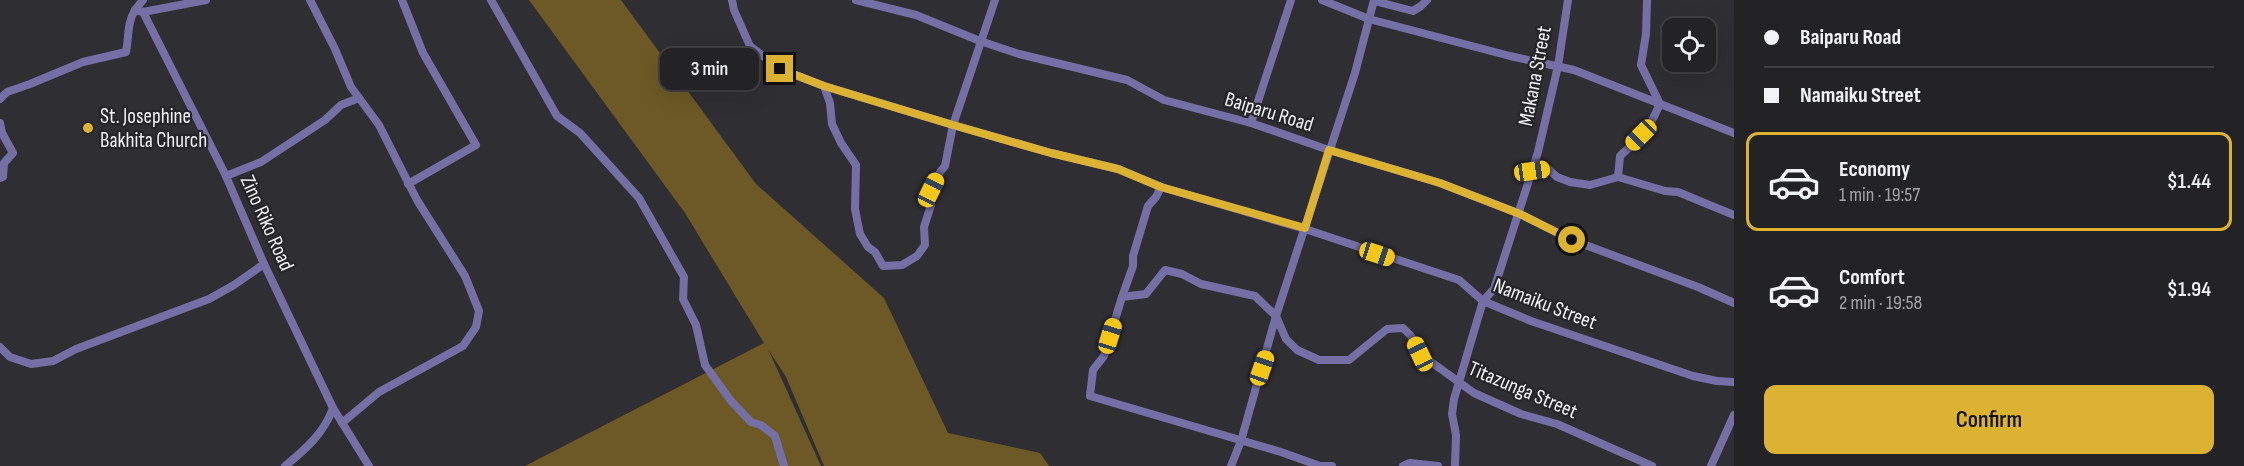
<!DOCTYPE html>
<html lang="en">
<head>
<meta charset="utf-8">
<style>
	body { margin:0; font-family:"Sofia Sans Condensed",sans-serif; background:#2b2b2e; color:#f1f3f6; height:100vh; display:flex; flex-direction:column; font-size:22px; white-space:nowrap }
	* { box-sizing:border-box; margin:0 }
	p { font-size:20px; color:#a3a4a7 }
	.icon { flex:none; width:33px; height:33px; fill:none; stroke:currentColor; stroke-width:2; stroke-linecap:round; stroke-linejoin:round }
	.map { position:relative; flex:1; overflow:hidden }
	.sheet { display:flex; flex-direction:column; background:#232326; width:510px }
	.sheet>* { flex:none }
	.banner { display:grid; align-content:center; height:132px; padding:0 30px; background:#232326 }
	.controls { position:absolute; left:1662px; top:18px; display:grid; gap:12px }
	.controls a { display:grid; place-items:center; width:54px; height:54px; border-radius:12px; background:#232326; box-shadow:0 6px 24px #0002,0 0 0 2px #404043; font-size:30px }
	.end { position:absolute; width:27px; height:27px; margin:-14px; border:8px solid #dcb233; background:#111; box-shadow:0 0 0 3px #111 }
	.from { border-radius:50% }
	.bubble { position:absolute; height:42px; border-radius:12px; background:#232326; box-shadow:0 6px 24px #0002,0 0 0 2px #404043; font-size:20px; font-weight:600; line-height:42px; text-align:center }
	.car { position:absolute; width:18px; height:36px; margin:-18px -9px; border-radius:8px; box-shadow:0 0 4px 2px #0007; background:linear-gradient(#f5c518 24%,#345 0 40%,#f5c518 0 76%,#345 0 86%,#f5c518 0) }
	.banner b { display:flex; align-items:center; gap:21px; height:57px; font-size:22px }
	.banner b+b { border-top:2px solid #404043 }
	.banner i { width:15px; height:15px; background:#f1f3f6 }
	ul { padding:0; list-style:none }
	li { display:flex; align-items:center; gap:18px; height:99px; margin:0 12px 9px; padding:0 18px; border:3px solid transparent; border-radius:12px }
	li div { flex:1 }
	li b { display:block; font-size:22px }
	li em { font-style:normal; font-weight:600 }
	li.current { border-color:#dcb233 }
	li>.icon { width:54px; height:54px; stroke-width:1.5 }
	.button { display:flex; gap:12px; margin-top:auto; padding:12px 30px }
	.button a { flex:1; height:69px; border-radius:12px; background:#dcb233; color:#111; font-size:24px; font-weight:600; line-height:69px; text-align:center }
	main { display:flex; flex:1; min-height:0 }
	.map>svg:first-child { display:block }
	.forest { fill:#6c5925 }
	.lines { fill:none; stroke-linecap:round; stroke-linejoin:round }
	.minor { stroke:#7470a6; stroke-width:8 }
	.route { stroke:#dcb233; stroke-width:8 }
	.poi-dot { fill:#dcb233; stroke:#252529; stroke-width:2 }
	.labels { text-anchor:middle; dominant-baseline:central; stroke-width:4.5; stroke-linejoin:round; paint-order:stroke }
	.street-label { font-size:21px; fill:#f2f2f5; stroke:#252529 }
	.poi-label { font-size:21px; fill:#f2f2f5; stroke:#252529; text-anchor:start }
</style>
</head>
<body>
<main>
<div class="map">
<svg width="1734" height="466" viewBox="0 0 1734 466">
	<rect width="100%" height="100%" fill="#2f2f33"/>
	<!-- forest -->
	<polygon class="forest" points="529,0 621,0 756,184 884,298 948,433 1040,453 1049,466 824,466 786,377 768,349 821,466 525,466 764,343 685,213"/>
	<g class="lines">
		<!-- minor -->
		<g class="minor">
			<polyline points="143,0 135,10 143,12 225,174 264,264 333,408 369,466"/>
			<polyline points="310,0 335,49 351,87 379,125 417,200 465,276 479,311 476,327 463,346 379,392 342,423"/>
			<polyline points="402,0 423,53 476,145 408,184"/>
			<polyline points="491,0 557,116 580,133 639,198 684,277 683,299 696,325 705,365 731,401 751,422 761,425 775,436 784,466"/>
			<polyline points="732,0 734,10 750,46 780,69 824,86 953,125 1051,153 1118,169 1161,187 1305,229 1459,280 1483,301 1531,321 1693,376 1717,381 1734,382"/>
			<polyline points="856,0 916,15 980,41 1019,54 1127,80 1164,100 1251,123 1326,149 1440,183 1520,214 1572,240 1698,287 1734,303"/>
			<polyline points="1322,0 1369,19 1510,56 1574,70 1734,133"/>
			<polyline points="1374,1 1413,11 1421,6 1427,0"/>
			<polyline points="143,12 206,0"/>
			<polyline points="824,86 830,103 832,124 841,143 856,165 855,209 860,234 868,247 875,252 883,266 902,265 917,256 925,245 924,227 931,205 931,190 940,172 945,166 953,125 995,0"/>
			<path d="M 0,99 L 7,92 L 30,84 L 83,62 L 126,52 C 129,37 127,23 135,10"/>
			<polyline points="0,123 2,133 13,153 4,163 3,177 0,178"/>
			<polyline points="1251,123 1291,0"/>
			<polyline points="1532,171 1548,169 1557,177 1570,182 1590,185 1618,177 1665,191 1678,192 1734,215"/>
			<polyline points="226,176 261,162 325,120 341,105 359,98"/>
			<polyline points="1618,177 1620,156 1647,131 1660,104 1641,65 1646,34 1647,0"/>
			<polyline points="1122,297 1133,266 1133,256 1148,206 1156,197 1161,187"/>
			<polyline points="0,347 10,357 31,364 53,361 76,349 209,299 234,285 264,264"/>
			<path d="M 285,466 C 306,449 324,433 333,408"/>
			<polyline points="1231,466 1241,441 1276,316 1355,73 1374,0"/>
			<polyline points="1332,466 1320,466 1281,452 1090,396 1093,370 1104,356 1122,297 1146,294 1165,270 1182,274 1201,284 1255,296 1276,316 1286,339 1297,350 1319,360 1349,360 1387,329 1403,328 1411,336 1420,354 1474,393 1521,414 1557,424 1652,466"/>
			<polyline points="1403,466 1410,463 1438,466"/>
			<polyline points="1455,466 1456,435 1452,414 1454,399 1483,301 1494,289 1538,152 1558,66 1568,0"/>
			<polyline points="1711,466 1734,415"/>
		</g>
	</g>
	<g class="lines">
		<!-- route -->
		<polyline class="route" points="780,69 824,86 953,125 1051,153 1118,169 1161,187 1305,228 1329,150 1440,183 1520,214 1572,240"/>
	</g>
	<!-- markers -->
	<circle class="poi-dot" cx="88" cy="128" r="6"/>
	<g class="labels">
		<!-- street labels -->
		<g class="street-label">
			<text transform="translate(1535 76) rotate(-79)">Makana Street</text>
			<text transform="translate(1269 112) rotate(17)">Baiparu Road</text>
			<text transform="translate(267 223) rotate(66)">Zino Riko Road</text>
			<text transform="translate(1545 304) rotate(21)">Namaiku Street</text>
			<text transform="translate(1523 390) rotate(23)">Titazunga Street</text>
		</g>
		<!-- poi labels -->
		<g class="poi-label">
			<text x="100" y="116">St. Josephine<tspan x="100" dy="24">Bakhita Church</tspan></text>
		</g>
	</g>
</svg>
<div class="controls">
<a><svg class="icon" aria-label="locate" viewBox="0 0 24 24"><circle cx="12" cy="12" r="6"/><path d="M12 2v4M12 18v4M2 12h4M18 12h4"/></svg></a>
</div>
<i class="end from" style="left:1572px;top:240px"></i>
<i class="end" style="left:780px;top:69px"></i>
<div class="bubble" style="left:660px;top:48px;width:99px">3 min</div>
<i class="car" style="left:1641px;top:135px;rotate:225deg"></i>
<i class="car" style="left:1532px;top:171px;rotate:82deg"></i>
<i class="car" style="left:931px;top:190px;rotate:26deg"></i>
<i class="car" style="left:1377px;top:254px;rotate:108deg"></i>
<i class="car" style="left:1110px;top:336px;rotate:17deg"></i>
<i class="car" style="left:1420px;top:354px;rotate:335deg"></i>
<i class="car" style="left:1262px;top:368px;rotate:19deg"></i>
</div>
<section class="sheet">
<div class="banner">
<b><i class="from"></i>Baiparu Road</b>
<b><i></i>Namaiku Street</b>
</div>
<ul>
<li class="current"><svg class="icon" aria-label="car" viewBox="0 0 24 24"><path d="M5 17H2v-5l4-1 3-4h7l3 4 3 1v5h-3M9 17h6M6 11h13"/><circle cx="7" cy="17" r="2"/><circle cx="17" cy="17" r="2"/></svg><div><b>Economy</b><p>1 min · 19:57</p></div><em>$1.44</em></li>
<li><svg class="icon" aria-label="car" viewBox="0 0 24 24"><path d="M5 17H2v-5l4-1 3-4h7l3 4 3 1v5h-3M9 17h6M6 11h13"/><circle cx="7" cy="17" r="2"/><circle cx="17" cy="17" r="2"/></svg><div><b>Comfort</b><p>2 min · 19:58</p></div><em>$1.94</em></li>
</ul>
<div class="button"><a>Confirm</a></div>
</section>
</main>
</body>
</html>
